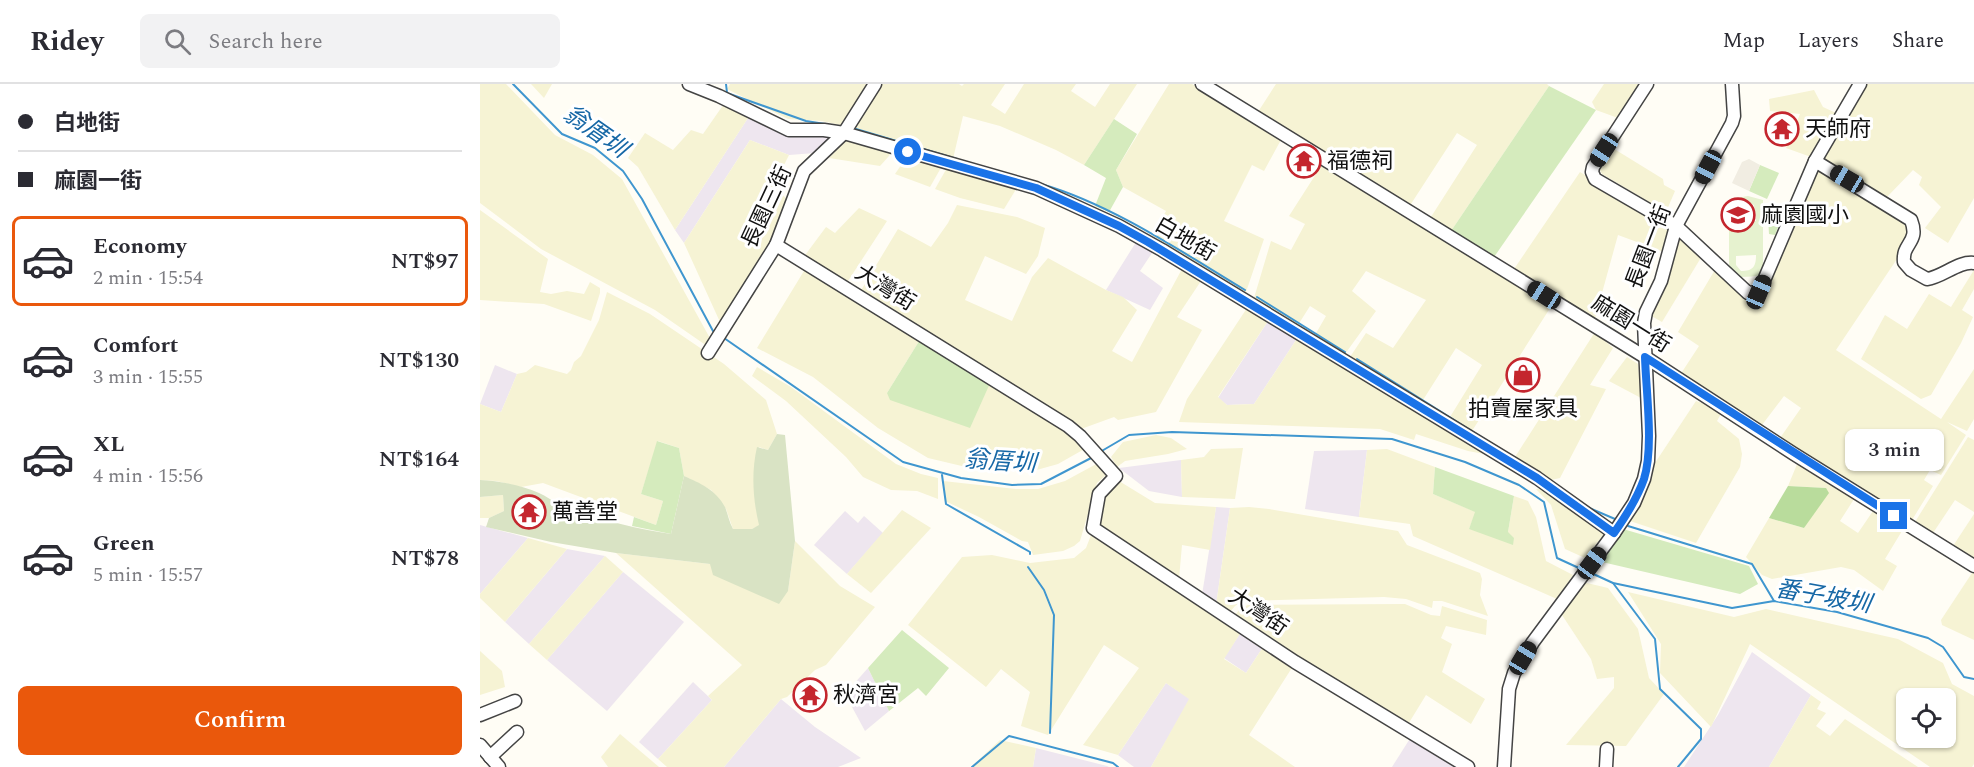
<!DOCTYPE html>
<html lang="en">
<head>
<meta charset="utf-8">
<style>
	body { margin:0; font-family:Spectral,"Noto Sans TC",serif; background:#f2f2f3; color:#2b2b33; height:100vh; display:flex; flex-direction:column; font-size:22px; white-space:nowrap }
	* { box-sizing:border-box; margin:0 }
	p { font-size:20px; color:#7c7c81 }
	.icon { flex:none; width:33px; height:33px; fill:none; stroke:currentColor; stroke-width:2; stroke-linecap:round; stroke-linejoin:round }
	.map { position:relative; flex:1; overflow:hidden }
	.sheet { display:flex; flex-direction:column; background:#fff; width:480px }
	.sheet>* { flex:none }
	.hud { display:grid; align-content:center; height:132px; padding:0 18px; background:#fff }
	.controls { position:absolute; left:1416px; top:604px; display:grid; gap:12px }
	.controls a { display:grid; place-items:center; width:60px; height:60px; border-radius:9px; background:#fff; box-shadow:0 2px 4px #0004; font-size:30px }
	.end { position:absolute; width:27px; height:27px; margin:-14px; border:8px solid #1a73e8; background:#fff; box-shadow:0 0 0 3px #fff }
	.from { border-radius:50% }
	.bubble { position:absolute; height:42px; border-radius:9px; background:#fff; box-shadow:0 2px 4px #0004; font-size:20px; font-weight:600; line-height:42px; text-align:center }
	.car { position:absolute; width:18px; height:36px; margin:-18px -9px; border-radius:8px; box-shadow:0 0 4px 2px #0007; background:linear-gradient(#222 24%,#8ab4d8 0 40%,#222 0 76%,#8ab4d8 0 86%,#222 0) }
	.hud b { display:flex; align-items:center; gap:21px; height:57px; font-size:22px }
	.hud b+b { border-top:2px solid #e1e1e2 }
	.hud i { width:15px; height:15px; background:#2b2b33 }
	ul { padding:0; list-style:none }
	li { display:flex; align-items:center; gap:18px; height:90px; margin:0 12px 9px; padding:0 6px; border:3px solid transparent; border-radius:9px }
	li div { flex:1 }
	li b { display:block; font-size:22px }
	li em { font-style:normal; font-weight:600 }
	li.on { border-color:#ea580c }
	li>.icon { width:54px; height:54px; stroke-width:1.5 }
	.action { display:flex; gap:12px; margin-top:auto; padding:12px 18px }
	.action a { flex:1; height:69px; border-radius:9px; background:#ea580c; color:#fff; font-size:24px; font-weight:600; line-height:69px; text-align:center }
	header { display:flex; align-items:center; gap:36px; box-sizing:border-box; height:84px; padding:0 30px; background:#fff; border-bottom:2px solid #e1e1e2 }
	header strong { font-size:28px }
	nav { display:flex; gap:33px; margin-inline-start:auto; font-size:21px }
	.search { width:420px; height:54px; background:#f2f2f3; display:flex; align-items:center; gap:15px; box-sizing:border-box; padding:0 21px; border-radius:9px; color:#7c7c81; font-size:22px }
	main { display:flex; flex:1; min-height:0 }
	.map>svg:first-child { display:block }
	.industrial { fill:#eee6ef }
	.farmland { fill:#f6f3d4; fill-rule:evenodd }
	.green { fill:#d5ebbd }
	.forest { fill:#b9dc9c }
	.cemetery { fill:#d9e3c4 }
	.pitch { fill:#e6f2cf; fill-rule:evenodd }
	.plaza { fill:#f1ede2 }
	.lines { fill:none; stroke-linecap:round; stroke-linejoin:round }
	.stream { stroke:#3f96cf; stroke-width:2 }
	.minor-casing { stroke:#444; stroke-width:15 }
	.minor { stroke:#fff; stroke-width:12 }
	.route { stroke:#1a73e8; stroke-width:8 }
	.labels { text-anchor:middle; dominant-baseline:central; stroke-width:6; stroke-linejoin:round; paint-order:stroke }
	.poi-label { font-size:22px; fill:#111; stroke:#fff; text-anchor:start }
	.street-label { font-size:22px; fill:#111; stroke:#fff }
	.water-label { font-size:24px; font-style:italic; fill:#1768a6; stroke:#fff }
</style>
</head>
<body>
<header>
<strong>Ridey</strong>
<div class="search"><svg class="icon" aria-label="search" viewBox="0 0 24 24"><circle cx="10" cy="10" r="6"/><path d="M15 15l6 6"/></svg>Search here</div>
<nav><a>Map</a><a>Layers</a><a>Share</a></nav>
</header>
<main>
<section class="sheet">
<div class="hud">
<b><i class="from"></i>白地街</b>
<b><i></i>麻園一街</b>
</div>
<ul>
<li class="on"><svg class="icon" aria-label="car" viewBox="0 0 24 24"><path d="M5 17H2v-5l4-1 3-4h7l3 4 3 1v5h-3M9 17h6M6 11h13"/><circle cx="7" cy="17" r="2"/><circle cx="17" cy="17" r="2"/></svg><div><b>Economy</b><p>2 min · 15:54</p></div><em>NT$97</em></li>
<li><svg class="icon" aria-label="car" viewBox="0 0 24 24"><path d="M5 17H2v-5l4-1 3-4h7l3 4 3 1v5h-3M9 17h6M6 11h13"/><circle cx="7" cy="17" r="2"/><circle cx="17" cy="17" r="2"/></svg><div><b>Comfort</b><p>3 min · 15:55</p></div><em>NT$130</em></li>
<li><svg class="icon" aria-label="car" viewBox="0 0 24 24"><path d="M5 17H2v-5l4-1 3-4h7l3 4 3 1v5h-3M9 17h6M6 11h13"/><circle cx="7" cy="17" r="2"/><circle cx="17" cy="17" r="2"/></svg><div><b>XL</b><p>4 min · 15:56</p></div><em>NT$164</em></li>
<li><svg class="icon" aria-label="car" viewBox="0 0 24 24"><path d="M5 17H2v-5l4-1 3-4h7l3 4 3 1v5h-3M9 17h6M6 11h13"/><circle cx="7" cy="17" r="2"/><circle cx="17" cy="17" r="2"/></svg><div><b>Green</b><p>5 min · 15:57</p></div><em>NT$78</em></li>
</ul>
<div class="action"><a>Confirm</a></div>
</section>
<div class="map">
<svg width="1494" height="683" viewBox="0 0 1494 683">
	<rect width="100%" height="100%" fill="#fffdf5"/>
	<!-- industrial -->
	<g class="industrial">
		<polygon points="268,34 312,51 355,52 335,69 309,71 270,56 204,159 195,146"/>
		<polygon points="658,155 674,166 660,187 683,204 670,226 626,206"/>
		<polygon points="790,234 818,253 774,320 747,321 738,314"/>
		<polygon points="15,281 37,290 21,328 0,320"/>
		<polygon points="887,366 879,433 825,425 834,367"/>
		<polygon points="701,376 702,413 669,407 639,384"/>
		<polygon points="736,423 750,424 736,521 722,511"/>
		<polygon points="365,427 378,439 384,432 403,449 367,490 334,461"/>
		<polygon points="0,441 48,454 0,510"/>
		<polygon points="87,465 125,472 49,560 25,538"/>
		<polygon points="143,488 204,538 127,627 67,576"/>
		<polygon points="763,545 785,560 766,589 744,574"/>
		<polygon points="1272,568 1331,611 1289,683 1204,683 1238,631"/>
		<polygon points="388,584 409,627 385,647 365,610"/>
		<polygon points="213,598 232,616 178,675 159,658"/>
		<polygon points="686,599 710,615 671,683 654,683 638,671"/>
		<polygon points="301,615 335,643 381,674 358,683 244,683"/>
		<polygon points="931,653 978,683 912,683"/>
		<polygon points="556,664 627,682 629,683 553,683"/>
	</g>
	<!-- farmland -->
	<g class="farmland">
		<polygon points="0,0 26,0 75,51 113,71 142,95 231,256 227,262 175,226 61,165 0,119"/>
		<polygon points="51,0 72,0 64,14"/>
		<polygon points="250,0 391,0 365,42 342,37 308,35 247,5"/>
		<polygon points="399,0 479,0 482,2 484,0 525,0 511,21 525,30 544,0 596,0 591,7 615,23 630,0 657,0 604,81 576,66 520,42 483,32 473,75 375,48 373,43"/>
		<polygon points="689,0 712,0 802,54 784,87 772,81 744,137 784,155 766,208 672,152 686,127 643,103 636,86"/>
		<polygon points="796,0 1067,0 1069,2 969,150 949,136 997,61 977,49 929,123 776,31"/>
		<polygon points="1124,0 1161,0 1138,34 1116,26 1112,18"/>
		<polygon points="1382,0 1494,0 1494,114 1468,159 1445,144 1461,123 1439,101 1442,93 1433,86 1406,114 1338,73"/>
		<polygon points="1334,6 1343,23 1356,29 1331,73 1306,64 1320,30 1290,27 1289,15"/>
		<polygon points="246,17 266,28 268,34 195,146 158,83 148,74 165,49 193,66 211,46 223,50"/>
		<polygon points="368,54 412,66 409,72 400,82 349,74"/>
		<polygon points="270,56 309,71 293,103 306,114 292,155 248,237 240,238 204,159"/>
		<polygon points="1131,63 1183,95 1184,101 1195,107 1186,128 1122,90 1118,83"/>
		<polygon points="428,71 462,82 450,103 415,90"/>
		<polygon points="1335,78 1429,137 1431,144 1421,169 1356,266 1461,335 1494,285 1494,335 1487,347 1467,338 1486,351 1461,391 1450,386 1444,396 1453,402 1432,436 1300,354 1321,324 1304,312 1282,341 1200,291 1219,262 1198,248 1239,179 1265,201 1279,201"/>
		<polygon points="843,79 1072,221 992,347 970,333 1002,281 976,264 943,316 870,273 886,249 913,264 946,216 886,187 872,207 896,227 865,270 835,251 846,232 830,222 818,241 774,214 791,157 811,166 825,140 809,132"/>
		<polygon points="468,82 538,102 524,125 480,114 455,105"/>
		<polygon points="1100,88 1190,142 1184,168 1138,151 1114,238 1032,188"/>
		<polygon points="477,121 537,133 565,144 558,172 546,190 505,172 485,216 532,237 552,193 568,174 626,206 643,213 657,226 632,267 652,278 703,183 723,194 697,233 722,246 676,328 638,336 634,333 601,345 380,208 418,145 451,163 468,139"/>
		<polygon points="379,124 407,137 368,197 364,199 323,174 346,143 355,149"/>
		<polygon points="0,126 68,175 60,208 71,210 87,207 104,210 110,198 120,204 120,209 111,237 64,220 0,216"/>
		<polygon points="1197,151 1225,167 1182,238 1168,230"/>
		<polygon points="327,182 441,254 407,309 511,297 586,345 608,363 578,380 553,387 486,383 448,374 398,344 333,293 277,264"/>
		<polygon points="1494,186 1494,205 1482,226 1493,233 1481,259 1451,311 1441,315 1381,275 1405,231 1427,245 1449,210 1471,223"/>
		<polygon points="127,208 170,230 244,280 286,316 297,350 288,366 279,363 279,442 272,445 253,445 246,425 231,406 204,392 199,364 178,357 161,410 183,417 176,441 63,399 41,403 16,397 0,396 0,320 21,328 37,290 46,288 55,281 87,290 91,286 94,278 101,272 119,236"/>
		<polygon points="769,221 790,234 738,313 747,321 774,320 818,253 1021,373 988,367 936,350 934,356 900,345 699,338 707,315"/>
		<polygon points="1115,248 1133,264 1110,301 1126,305 1080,394 1071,396 1035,373"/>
		<polygon points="1147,273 1158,280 1161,314 1129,297"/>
		<polygon points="277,283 311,303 416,380 441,390 458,394 458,415 437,407 411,406 383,393 366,373 306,317 272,292"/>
		<polygon points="1216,317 1243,326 1237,337 1259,355 1262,370 1260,383 1216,459 1147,436 1171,385"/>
		<polygon points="676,351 691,354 707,365 688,370 645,377 637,383 631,373 643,358"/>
		<polygon points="1488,353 1494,356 1494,428 1475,416 1453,449 1435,438"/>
		<polygon points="763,364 755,415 702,413 701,376 724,373 731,365"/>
		<polygon points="907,365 955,383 953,410 996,428 989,445 1028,448 1034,412 1048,417 1056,433 1066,477 1093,491 1077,515 933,452 930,440 879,433 887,366"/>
		<polygon points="1320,373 1376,412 1360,437 1378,449 1395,424 1425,442 1405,475 1417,482 1403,507 1374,486 1361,483 1292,495 1282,491 1266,473 1289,434 1324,444 1346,404 1308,402"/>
		<polygon points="620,378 626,391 617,399 600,457 594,462 583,467 553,471 548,458 542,457 499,433 465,417 463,397 536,405 558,405 585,397"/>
		<polygon points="639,397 675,419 736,423 730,466 702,461 699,495 617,441 624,405"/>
		<polygon points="1064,404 1124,450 1105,474 1085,465 1071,421 1056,405"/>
		<polygon points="23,411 24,427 9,434 0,434 0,413"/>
		<polygon points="769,423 789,425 918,447 927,461 1000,489 1002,495 1000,511 1008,532 962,517 953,517 952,524 926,515 904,513 762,517 755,522 749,529 736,521 750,424"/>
		<polygon points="422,426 451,444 391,509 367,490"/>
		<polygon points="1494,430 1494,476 1473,462"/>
		<polygon points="613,446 763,545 744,575 766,589 785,560 815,579 769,651 815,683 671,683 709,615 686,599 638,671 603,661 659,584 624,561 568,651 541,642 550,608 521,585 506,603 428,541 482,473 512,471 550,479 594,474 606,464"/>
		<polygon points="48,454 87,465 25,538 0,514 0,510"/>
		<polygon points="315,457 360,502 395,523 346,581 335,586 307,613 301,615 244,683 187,683 178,675 232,616 228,612 262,581 136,469 230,480 308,507"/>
		<polygon points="125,472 143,488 67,576 49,560"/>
		<polygon points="1494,486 1494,556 1462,541 1461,536"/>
		<polygon points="1107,499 1128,504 1158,545 1169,594 1184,610 1146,662 1086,661 1134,604 1134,593 1117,595 1111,575 1082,531 1101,501"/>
		<path d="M 1148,508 L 1254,533 L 1286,525 L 1418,555 L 1463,579 L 1472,600 L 1494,612 L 1494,680 L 1492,683 L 1450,683 L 1270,560 L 1231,643 L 1180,589 L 1181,560 ZM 1426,615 L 1466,615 L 1466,654 L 1426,654 Z"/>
		<polygon points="925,520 951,531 960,532 962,522 1007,536 1006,551 966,542 961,554 972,560 962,588 1005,615 991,640 946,611 927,642 754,532 761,524 768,521"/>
		<polygon points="0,567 22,587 25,603 0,611"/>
		<polygon points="1331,611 1341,618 1337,625 1346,629 1336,642 1350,652 1365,635 1438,683 1289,683"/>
		<polygon points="140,650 179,683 128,683 121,673"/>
		<polygon points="520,656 556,664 553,683 491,683"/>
	</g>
	<!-- green -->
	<g class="green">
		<polygon points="1069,2 1116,26 1012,176 969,150"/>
		<polygon points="634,35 657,50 636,86 643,103 629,128 615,122 626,94 604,81"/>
		<polygon points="1280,81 1299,89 1287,115 1269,107"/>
		<polygon points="1293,125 1303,130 1295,151 1289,150 1288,133"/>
		<polygon points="441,254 511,297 490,344 410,316 407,309"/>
		<polygon points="177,357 199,364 204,392 191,450 152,442 154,433 176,441 183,417 161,410"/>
		<polygon points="955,383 1034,412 1028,448 1034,454 1033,461 989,445 995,428 953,410"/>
		<polygon points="1143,445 1269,482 1278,500 1260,510 1122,478"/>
		<polygon points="422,546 469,584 446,612 438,604 409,627 388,584"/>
	</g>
	<!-- forest -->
	<polygon class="forest" points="1308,402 1346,404 1349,409 1324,444 1289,434"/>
	<!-- cemetery -->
	<path class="cemetery" d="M 297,350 L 305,351 L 315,457 L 308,507 L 299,520 L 233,491 L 230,480 L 136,469 L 71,458 L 6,443 L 9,434 L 24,427 L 23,411 L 0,413 L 0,396 C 20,397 41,401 59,409 C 66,412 72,417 79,420 C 110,434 157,445 191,450 L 204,392 C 220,399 236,406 245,423 C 248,430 249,438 253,445 L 272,445 L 279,441 C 273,416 271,389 277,363 L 288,366 Z"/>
	<!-- pitch -->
	<path class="pitch" d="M 1268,112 L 1283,116 L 1283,191 C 1275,192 1269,193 1261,193 L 1249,182 L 1249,126 C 1251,117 1259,113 1268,112 ZM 1264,118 L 1270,119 L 1274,121 L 1276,137 L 1256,137 C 1256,128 1255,123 1264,118 ZM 1276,171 C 1276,183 1273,187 1261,187 L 1256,181 L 1256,172 Z"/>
	<!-- plaza -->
	<polygon class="plaza" points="1269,75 1280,81 1269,107 1252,99 1262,78"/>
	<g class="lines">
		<!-- stream -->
		<g class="stream">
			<polyline points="33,0 82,50 115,64 143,87 162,115 233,247 237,249"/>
			<polyline points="246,0 247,9 326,37 345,40"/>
			<polyline points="376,45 477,75"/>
			<path d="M 561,100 C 631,120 702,168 765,206"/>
			<polyline points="777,213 865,268"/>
			<polyline points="244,254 423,378 481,394 532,401 561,400 613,373"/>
			<polyline points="877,275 1038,376"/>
			<polyline points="620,368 649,351 692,348 912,355 985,378 1039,401 1064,418 1077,474 1101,485"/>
			<polyline points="462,391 466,420 550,468 550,470"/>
			<polyline points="1107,423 1135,435"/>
			<polyline points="1148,442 1272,480 1294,517"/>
			<polyline points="548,483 564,506 574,531 570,649"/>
			<polyline points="1109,488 1133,499 1252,524 1294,517 1357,528 1448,554 1463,563 1484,593 1494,595"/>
			<polyline points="1133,499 1175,555 1180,605 1221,645 1221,655 1198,683"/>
			<polyline points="492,683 529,652 633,679 638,683"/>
		</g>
		<!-- minor casing -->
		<g class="minor-casing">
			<g id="minor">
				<polyline points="209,0 239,12 309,46 344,46 364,49 556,104 639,142 682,166 1057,394 1134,449"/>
				<polyline points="722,0 1165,273 1314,370 1494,482"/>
				<polyline points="1167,0 1113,83 1112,88 1115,95 1196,142 1268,209 1279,208 1335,77 1380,0"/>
				<path d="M 1335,77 L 1431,136 C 1440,159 1422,158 1424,178 L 1431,186 L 1447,195 C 1463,193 1478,177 1494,179"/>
				<polyline points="296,161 588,342 600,352 636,392 619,410 613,444 815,578 988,683"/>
				<polyline points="228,269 296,161 324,87 364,49 395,0"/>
				<polyline points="0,631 35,617"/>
				<polyline points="0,661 19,683"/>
				<polyline points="10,673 37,648"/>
				<polyline points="1024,683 1029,605 1034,589 1053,558 1134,449 1154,419 1164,395 1168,377 1169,352 1164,239 1166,228 1181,197 1196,142 1252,39 1254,32 1252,0"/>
				<polyline points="1126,683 1127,665"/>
			</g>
		</g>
		<!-- minor -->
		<use href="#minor" class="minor"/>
	</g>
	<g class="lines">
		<!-- route -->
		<path class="route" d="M 428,68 L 556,104 L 639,142 L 668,158 L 1057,394 L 1134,449 C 1146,432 1157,415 1164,395 C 1174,363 1166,308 1165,273 L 1414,432"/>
	</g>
	<!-- icons -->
	<defs>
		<g id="temple-ring" transform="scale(1.725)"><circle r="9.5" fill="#fff" stroke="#c4262e" stroke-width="1.5"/><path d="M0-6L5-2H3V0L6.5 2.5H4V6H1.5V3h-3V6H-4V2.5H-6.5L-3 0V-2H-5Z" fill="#c4262e"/></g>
		<g id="school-ring" transform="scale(1.725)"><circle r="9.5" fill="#fff" stroke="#c4262e" stroke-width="1.5"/><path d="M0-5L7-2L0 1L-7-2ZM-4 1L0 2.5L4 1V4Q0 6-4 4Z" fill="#c4262e"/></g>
		<g id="shop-ring" transform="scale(1.725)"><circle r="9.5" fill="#fff" stroke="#c4262e" stroke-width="1.5"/><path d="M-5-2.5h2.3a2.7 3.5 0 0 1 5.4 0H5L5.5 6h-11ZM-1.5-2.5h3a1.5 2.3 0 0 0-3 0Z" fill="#c4262e"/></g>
	</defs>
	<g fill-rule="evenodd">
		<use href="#temple-ring" x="1302" y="45"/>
		<use href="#temple-ring" x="824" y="77"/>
		<use href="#school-ring" x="1258" y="131"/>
		<use href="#shop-ring" x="1043" y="291"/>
		<use href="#temple-ring" x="49" y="428"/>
		<use href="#temple-ring" x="330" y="611"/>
	</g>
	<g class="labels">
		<!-- poi labels -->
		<g class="poi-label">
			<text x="1325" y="45">天師府</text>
			<text x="847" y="77">福德祠</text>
			<text x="1281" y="131">麻園國小</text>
			<text x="1043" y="325" text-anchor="middle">拍賣屋家具</text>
			<text x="72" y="428">萬善堂</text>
			<text x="353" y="611">秋濟宮</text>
		</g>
		<!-- street labels -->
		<g class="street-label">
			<text transform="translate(287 123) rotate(-65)">長園三街</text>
			<text transform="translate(705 155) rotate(30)">白地街</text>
			<text transform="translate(1169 163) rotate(-69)">長園一街</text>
			<text transform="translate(405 204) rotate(32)">大灣街</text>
			<text transform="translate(1151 240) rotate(32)">麻園一街</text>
			<text transform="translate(778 528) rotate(34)">大灣街</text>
		</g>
		<!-- water labels -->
		<g class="water-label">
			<text transform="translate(115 48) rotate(35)">翁厝圳</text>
			<text transform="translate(520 378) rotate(4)">翁厝圳</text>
			<text transform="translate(1343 513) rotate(10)">番子坡圳</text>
		</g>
	</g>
</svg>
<div class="controls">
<a><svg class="icon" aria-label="locate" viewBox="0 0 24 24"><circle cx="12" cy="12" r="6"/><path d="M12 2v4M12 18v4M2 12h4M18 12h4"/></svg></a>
</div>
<i class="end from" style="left:428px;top:68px"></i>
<i class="end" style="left:1414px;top:432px"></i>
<div class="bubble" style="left:1365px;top:345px;width:99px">3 min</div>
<i class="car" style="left:1124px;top:66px;rotate:213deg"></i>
<i class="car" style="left:1228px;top:83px;rotate:208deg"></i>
<i class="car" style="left:1367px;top:95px;rotate:300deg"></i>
<i class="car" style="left:1279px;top:208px;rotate:23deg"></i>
<i class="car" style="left:1064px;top:211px;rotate:302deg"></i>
<i class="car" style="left:1112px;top:479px;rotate:37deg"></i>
<i class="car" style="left:1043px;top:574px;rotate:31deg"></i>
</div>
</main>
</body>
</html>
